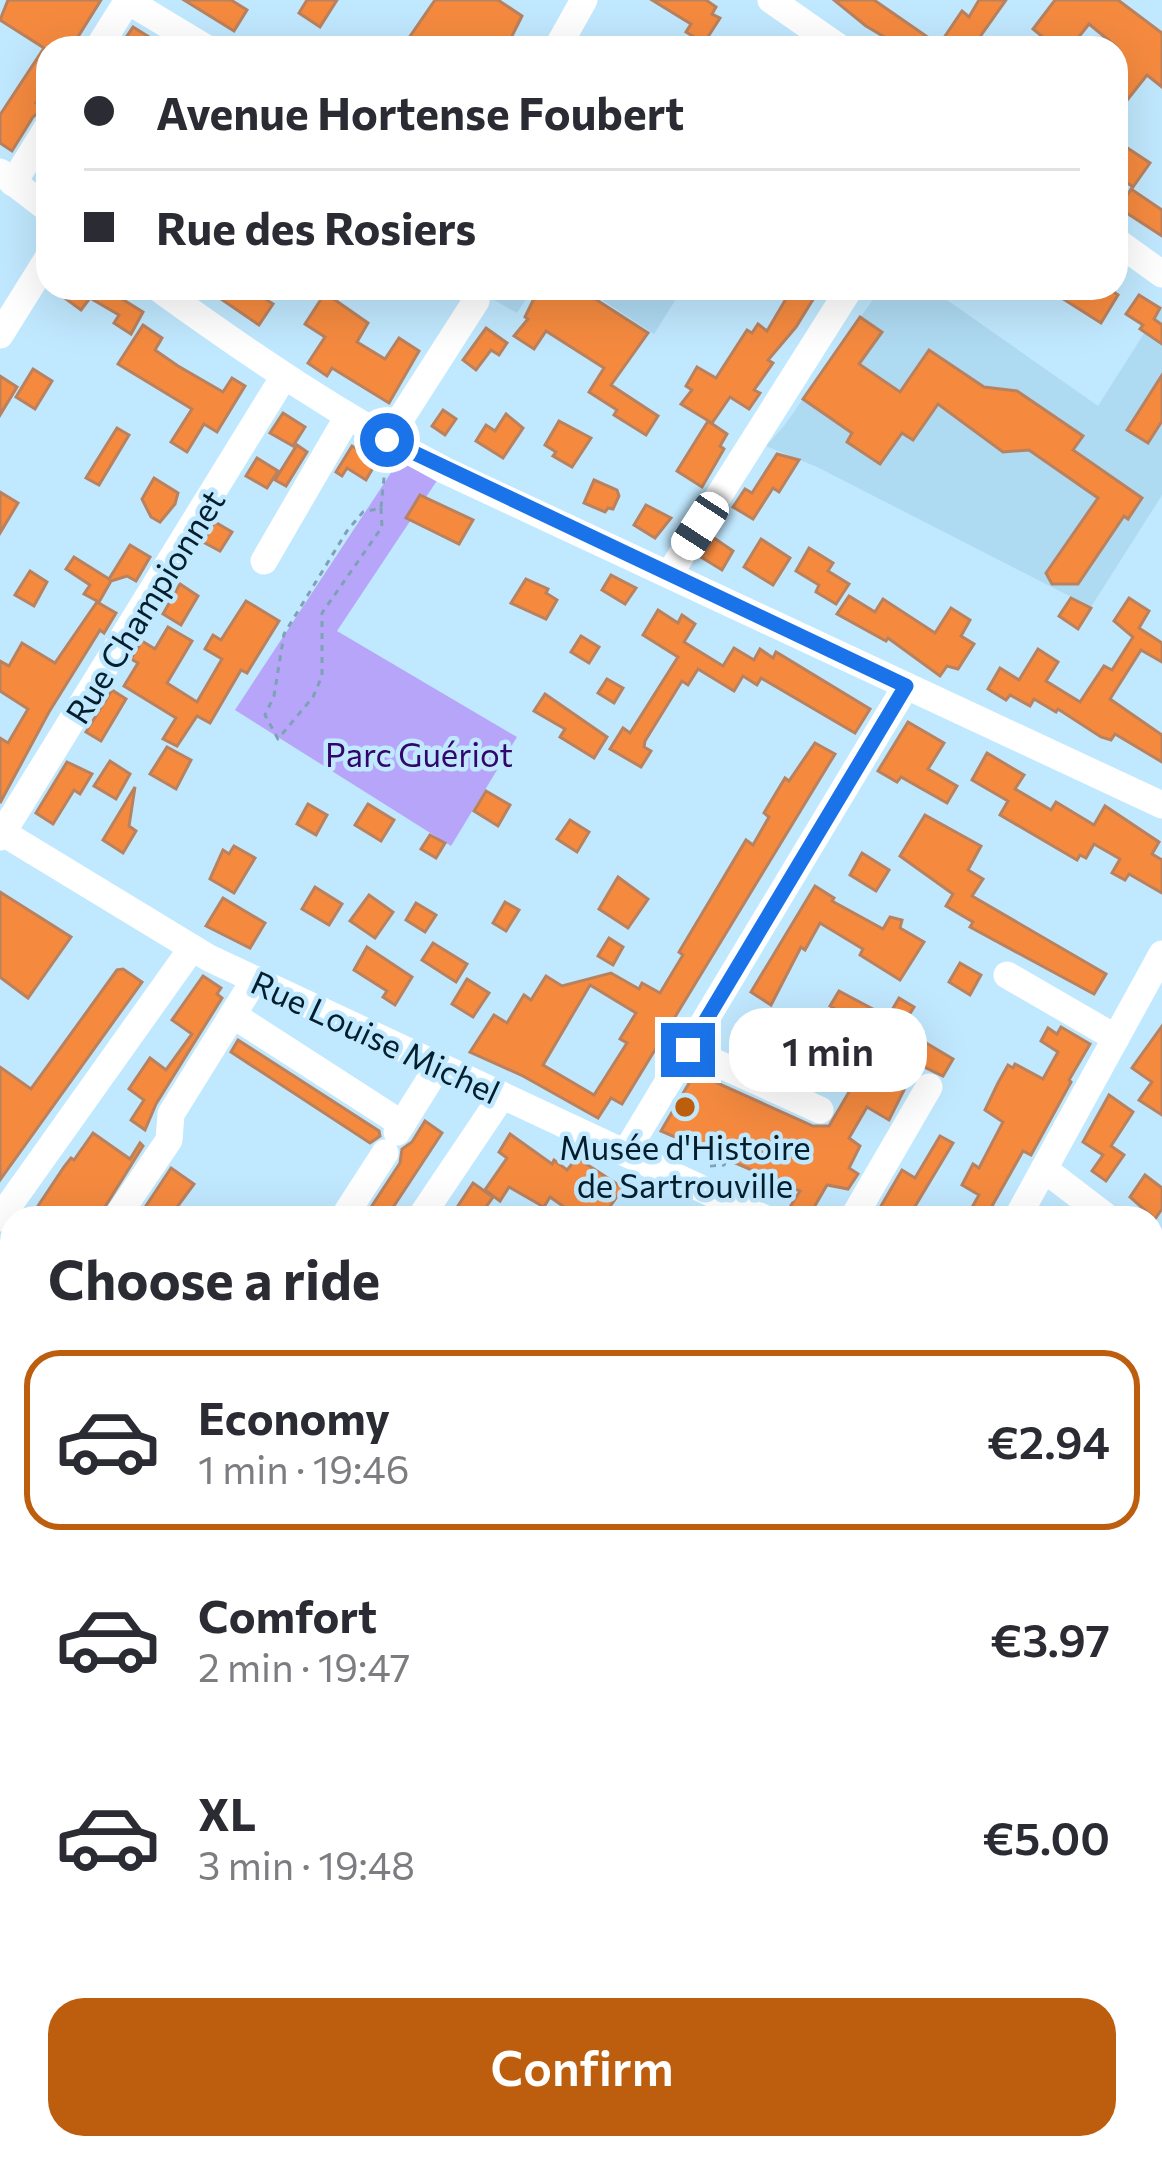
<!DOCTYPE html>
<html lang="en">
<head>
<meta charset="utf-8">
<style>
	body { margin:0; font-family:Commissioner,sans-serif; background:#f2f2f3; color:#2b2b33; height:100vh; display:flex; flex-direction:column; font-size:45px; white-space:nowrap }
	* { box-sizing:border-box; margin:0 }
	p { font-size:39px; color:#7c7c81 }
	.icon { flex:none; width:66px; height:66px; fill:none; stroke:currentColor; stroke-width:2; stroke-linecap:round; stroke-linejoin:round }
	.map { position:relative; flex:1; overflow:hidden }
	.drawer { position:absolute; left:0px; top:1206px; width:1164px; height:954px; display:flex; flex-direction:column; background:#fff; border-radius:36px 36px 0 0; box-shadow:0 12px 48px #0002 }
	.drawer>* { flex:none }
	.top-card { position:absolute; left:36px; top:36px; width:1092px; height:264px; border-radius:36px; box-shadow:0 12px 48px #0002; display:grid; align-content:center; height:264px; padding:0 48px; background:#fff }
	.end { position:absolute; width:54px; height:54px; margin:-27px; border:15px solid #1a73e8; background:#fff; box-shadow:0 0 0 6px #fff }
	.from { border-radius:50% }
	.bubble { position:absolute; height:84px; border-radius:36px; background:#fff; box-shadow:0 12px 48px #0002; font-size:39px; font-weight:600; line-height:84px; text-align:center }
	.car { position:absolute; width:36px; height:72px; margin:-36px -18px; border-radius:15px; box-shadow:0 0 9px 3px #0007; background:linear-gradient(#fff 24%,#345 0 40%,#fff 0 76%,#345 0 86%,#fff 0) }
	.top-card b { display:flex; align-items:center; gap:42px; height:114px; font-size:45px }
	.top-card b+b { border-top:3px solid #e1e1e2 }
	.top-card i { width:30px; height:30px; background:#2b2b33 }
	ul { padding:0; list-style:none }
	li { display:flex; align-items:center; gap:36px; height:180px; margin:0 24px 18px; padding:0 24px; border:6px solid transparent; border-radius:36px }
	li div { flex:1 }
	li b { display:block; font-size:45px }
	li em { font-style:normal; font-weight:600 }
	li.selected { border-color:#bc5e0e }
	li>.icon { width:108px; height:108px; stroke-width:1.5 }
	h2 { padding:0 48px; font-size:54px; line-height:144px }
	.action { display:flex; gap:24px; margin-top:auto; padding:24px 48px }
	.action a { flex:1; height:138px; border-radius:36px; background:#bc5e0e; color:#fff; font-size:48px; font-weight:600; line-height:138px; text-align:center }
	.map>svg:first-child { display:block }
	.built { fill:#aedaf2 }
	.green { fill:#b7a5fa }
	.building { fill:#f58a3f; stroke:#b9815e; stroke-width:3; fill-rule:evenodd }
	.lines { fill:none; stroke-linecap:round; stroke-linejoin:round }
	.path { stroke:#7ea2b5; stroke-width:3; stroke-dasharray:6 6; stroke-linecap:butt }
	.minor { stroke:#fff; stroke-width:27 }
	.rail-casing { stroke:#2e4d5d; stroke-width:10 }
	.rail { stroke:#c0e8fe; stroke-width:6; stroke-dasharray:18; stroke-linecap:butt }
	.route { stroke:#1a73e8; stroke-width:15 }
	.poi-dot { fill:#bc5e0e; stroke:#c0e8fe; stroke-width:4.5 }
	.labels { text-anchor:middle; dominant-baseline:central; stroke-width:9; stroke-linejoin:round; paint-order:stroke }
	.street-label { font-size:33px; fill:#031f2d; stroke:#c0e8fe }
	.park-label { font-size:33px; fill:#31076b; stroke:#c0e8fe }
	.poi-label { font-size:33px; fill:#031f2d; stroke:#c0e8fe }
</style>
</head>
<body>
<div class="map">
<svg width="1162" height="2160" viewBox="0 0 1162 2160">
	<rect width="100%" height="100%" fill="#c0e8fe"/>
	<!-- built -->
	<g class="built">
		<polygon points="473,288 533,288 517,313"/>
		<polygon points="584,288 683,288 654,334"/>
		<polygon points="881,288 930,288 1098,406 1162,305 1162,495 1091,607 817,467 766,446 784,426"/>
		<polygon points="0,1613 12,1625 12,1784 0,1773"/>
		<polygon points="1152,2005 1162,2006 1162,2076 1152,2077"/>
		<polygon points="397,2148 501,2148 511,2158 409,2160"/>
	</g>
	<!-- green -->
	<polygon class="green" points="406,450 444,470 337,631 517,737 451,846 235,710"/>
	<!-- building -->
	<g class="building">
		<polygon points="8,0 101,0 71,48 48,48 48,84 36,103 44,108 33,117 12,151 0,143 0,115 44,48 0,20"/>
		<polygon points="184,0 231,0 247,10 234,31"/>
		<polygon points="307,0 337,0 320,27 299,13"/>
		<polygon points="435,0 498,0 522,16 506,48 402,48"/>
		<polygon points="652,0 706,0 716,7 712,14 720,18 704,43 686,32 691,24"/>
		<polygon points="834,0 874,0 939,45 962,11 969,17 979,0 1006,0 972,48 903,48 866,26"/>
		<polygon points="1055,0 1118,0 1162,33 1162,87 1147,75 1116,114 1117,47 1089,24 1070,48 1056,48 1033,29"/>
		<polygon points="133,27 167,48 119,48"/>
		<polygon points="1126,147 1150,163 1133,187 1116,175 1116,162"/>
		<polygon points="1131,189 1162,210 1162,236 1119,208"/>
		<polygon points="51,288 129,288 122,299 143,312 131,334 114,323 119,315 90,298 81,310"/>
		<polygon points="205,288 248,288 273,304 259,325"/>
		<polygon points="539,288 578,288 648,333 611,385 658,416 646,435 614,415 617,410 589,392 604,368 546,331 534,349 514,336 528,319 525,317"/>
		<polygon points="797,288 820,288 796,327 768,360 773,363 754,390 760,393 749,409 730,397 712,423 681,404 692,390 686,386 697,367 716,378 747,330 752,333 758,324 767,331 790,292 794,294"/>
		<polygon points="1046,288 1108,288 1118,295 1101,323"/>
		<polygon points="325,293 368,323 357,342 385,359 399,338 419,351 389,403 332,368 327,376 308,363 325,337 305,324"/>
		<polygon points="1139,295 1160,308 1154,319 1162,325 1162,344 1140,329 1143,325 1126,314"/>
		<polygon points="860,317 882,332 859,364 900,392 929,350 984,387 1017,391 1083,436 1073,450 1142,498 1128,519 1124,516 1078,584 1052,584 1046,573 1098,498 1029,450 1003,452 938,404 913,440 902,433 880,464 847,442 852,433 803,399"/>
		<polygon points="143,325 162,338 155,350 178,366 223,392 232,378 245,386 217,432 204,424 187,452 171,442 192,409 118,364"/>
		<polygon points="486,328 507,343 499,355 491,350 476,370 463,360"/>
		<polygon points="33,369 52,381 35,409 16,397"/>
		<polygon points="1162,375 1162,421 1148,443 1127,430"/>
		<polygon points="0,376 17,387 0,415"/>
		<polygon points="443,410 456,419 445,435 432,426"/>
		<polygon points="283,413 305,427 293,446 270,433"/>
		<polygon points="506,414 523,428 503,458 476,441 486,425 495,431"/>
		<polygon points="559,421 591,438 572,467 553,456 556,452 545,445"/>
		<polygon points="708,421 727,434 720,446 724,449 702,487 677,471"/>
		<polygon points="117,428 129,435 99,485 86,478"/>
		<polygon points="297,445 307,452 286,486 275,480"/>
		<polygon points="352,446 377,461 366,480 347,468 342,476 336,472"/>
		<polygon points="777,454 799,460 779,492 773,488 753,519 733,507 745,489 752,493"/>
		<polygon points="257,458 278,471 267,488 246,476"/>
		<polygon points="154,478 178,493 175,504 160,522 151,517 142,499"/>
		<polygon points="594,480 617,490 619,496 613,509 608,508 605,512 584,503"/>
		<polygon points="0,492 18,503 0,533"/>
		<polygon points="420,495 473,520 459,544 406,518"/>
		<polygon points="646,505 671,518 655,538 634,525"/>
		<polygon points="215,522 232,532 220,551 203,542"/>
		<polygon points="714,538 733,551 722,570 701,557"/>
		<polygon points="761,539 790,558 773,585 744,567"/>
		<polygon points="130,545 150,557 136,581 127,576 111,581 99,602 84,594 90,585 66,569 74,557 109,579"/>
		<polygon points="809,548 833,563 828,571 849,584 836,604 816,592 819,585 796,571"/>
		<polygon points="30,571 47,582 34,606 15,595"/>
		<polygon points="611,575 636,588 625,604 602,590"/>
		<polygon points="526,579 548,589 546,593 557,600 546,619 511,603"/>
		<polygon points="180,584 198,596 181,625 163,614"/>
		<polygon points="849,596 875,612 883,599 935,633 951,608 970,620 961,636 974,644 958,669 947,666 940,676 888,638 886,641 837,614"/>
		<polygon points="1071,598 1091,608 1078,629 1059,616"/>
		<polygon points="1129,598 1149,611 1139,628 1162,643 1162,662 1141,650 1110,699 1162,735 1162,762 1115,734 1111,740 1101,737 1058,709 1056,712 1034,699 1030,706 1010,695 1006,700 988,689 1000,668 1019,680 1038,649 1058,662 1046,681 1080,702 1104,666 1112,670 1133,637 1114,621"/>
		<polygon points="246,601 279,621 247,673 241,670 210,723 197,716 177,746 163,739 176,718 124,686 138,663 131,659 142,641 155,649 168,627 192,641 167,683 197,702 222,659 205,649 213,635 221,640"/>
		<polygon points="97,602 116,613 104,633 100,630 49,712 0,803 0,738 8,743 28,709 0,691 0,661 9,666 22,643 55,663"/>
		<polygon points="658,610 678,623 682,615 695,624 684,642 723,666 734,648 754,660 760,649 773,658 776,652 870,709 855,733 761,678 757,685 743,676 734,691 698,669 688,685 682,681 645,741 644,747 651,751 641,767 610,749 623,728 630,733 678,657 643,635"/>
		<polygon points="581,636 599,647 589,663 571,652"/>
		<polygon points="607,679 623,688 614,703 598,693"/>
		<polygon points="112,690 126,699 101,741 86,732"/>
		<polygon points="545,694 607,737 594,758 560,737 565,729 534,711"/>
		<polygon points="908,722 944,743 928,769 957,786 947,803 901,777 897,782 878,771"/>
		<path d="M 815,743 L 835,754 L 622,1104 L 611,1098 L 598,1118 L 523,1076 L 470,1052 L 494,1015 L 507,1023 L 524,995 L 531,1000 L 546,976 L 562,986 L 611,973 L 639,989 L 642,983 L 660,993 L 683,955 L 679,952 L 746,840 L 753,845 L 769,817 L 764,813 L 785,778 L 789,781 ZM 590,985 L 636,1013 L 620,1039 L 627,1043 L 594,1095 L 543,1065 Z"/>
		<polygon points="167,747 191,760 176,789 150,774"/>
		<polygon points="987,753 1024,775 1015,789 1051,810 1056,802 1094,825 1105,806 1159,842 1152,854 1162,860 1162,893 1129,874 1125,880 1112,873 1120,859 1094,844 1086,858 1080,855 1077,860 1000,815 1008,801 972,780"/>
		<polygon points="110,761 130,774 116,799 94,786"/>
		<polygon points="67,762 92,774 80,794 74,790 53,824 36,813"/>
		<polygon points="135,787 129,826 136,831 123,853 103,840"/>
		<polygon points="486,791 510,805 498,826 474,811"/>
		<polygon points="308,804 327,815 316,835 297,824"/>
		<polygon points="368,804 394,820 381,841 355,825"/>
		<polygon points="925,815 981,846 968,870 983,879 972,896 1106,974 1094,994 970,927 973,922 946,906 953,894 900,856"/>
		<polygon points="570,820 589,832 577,852 557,839"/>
		<polygon points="430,835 445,843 436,858 421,849"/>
		<polygon points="234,846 255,858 234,893 210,879 223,850 229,854"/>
		<polygon points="862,853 889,870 876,891 850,875"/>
		<polygon points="618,877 648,899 628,928 599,909"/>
		<polygon points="815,886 834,898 832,901 883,929 890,917 902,920 900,928 924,942 900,980 860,955 863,949 820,923 805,950 801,947 771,1005 751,992"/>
		<polygon points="315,887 342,904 329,925 302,909"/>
		<polygon points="0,892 71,937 28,998 0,977"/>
		<polygon points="369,895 393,912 375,938 350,921"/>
		<polygon points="223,898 265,923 250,948 206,926"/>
		<polygon points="505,902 519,910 506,931 493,923"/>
		<polygon points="416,903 436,915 425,932 406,920"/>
		<polygon points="609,938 623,947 613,965 598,956"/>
		<polygon points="433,943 467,964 456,982 422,960"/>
		<polygon points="367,947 412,977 395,1005 383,997 387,991 354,970"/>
		<polygon points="960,963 981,975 970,995 949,982"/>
		<polygon points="123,969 142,982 0,1180 0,1067 31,1089 117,970"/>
		<polygon points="203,976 221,988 217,994 222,998 156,1104 145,1130 131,1120 144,1100 129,1089 150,1058 166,1070 192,1034 172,1020"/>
		<polygon points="467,979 489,993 473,1017 452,1004"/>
		<polygon points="839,991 888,1017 899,998 914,1007 901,1028 953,1059 943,1076 903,1057 889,1081 904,1090 889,1120 867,1107 849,1138 860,1146 849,1168 858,1174 848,1189 827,1185 809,1216 790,1207 800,1191 661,1131 695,1073 813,1126 829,1126 859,1075 870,1081 890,1045 869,1032 872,1029 830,1006"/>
		<polygon points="1162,1026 1162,1115 1139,1100 1152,1082 1132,1068"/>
		<polygon points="1061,1027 1090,1044 1069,1080 1071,1082 1031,1155 1023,1151 992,1206 1001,1211 999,1218 966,1218 979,1195 962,1185 973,1164 979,1168 1003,1122 985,1110 998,1083 1008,1065 1013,1068 1015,1064 1043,1079 1058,1052 1041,1041 1048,1028 1057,1034"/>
		<polygon points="238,1040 379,1131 380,1136 370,1143 231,1052"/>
		<polygon points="1109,1095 1133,1112 1111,1146 1124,1155 1106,1181 1092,1171 1103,1155 1083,1142"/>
		<polygon points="425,1121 442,1133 386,1218 364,1218 400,1163 402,1149 412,1142"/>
		<polygon points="93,1133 130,1159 140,1143 143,1146 98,1218 30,1218 64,1167 71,1158 74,1160"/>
		<polygon points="510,1134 552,1164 554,1160 567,1170 577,1158 623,1188 602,1218 580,1218 550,1197 544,1207 509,1187 500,1201 485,1190 507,1158 499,1152"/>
		<polygon points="940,1136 953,1143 908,1218 874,1218 902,1170 915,1178"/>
		<polygon points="171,1168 194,1184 169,1218 138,1218"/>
		<polygon points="1145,1175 1162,1188 1162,1209 1155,1219 1130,1197"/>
		<polygon points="473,1183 493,1197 478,1218 450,1218"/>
	</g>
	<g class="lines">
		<!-- path -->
		<g class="path">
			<polyline points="381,508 382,527 322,613 322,676 313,697 278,739 265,715 274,696 284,634 347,531 363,512 381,508 385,468"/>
			<polyline points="710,1166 724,1165 728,1158"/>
		</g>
		<!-- minor -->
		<g class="minor">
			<polyline points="771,0 840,48"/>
			<polyline points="128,1 206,48"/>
			<polyline points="98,48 128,0"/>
			<polyline points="557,48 584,0"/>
			<polyline points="0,172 48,209"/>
			<polyline points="13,183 48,127"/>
			<polyline points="1116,241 1162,274"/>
			<path d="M 158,288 C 252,356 341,416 444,470 L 1162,805"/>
			<polyline points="0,335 48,258"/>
			<polyline points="387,440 476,301"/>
			<polyline points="264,561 347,418"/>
			<polyline points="670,573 850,288"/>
			<polyline points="0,831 209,958 764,1218"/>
			<polyline points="0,837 283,378"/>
			<polyline points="1007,975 1116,1038"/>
			<polyline points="233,1015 402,1124"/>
			<polyline points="688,1050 820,1110"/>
			<polyline points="397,1132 439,1065"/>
			<polyline points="626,1152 906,686"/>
			<polyline points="1044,1169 1108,1218"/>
			<polyline points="0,1218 192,948"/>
			<polyline points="116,1218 169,1140 171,1114 255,979"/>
			<polyline points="343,1218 385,1153"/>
			<polyline points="420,1218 502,1096"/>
			<polyline points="853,1218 929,1087"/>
			<polyline points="1017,1218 1162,954"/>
			<polyline points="1152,1251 1162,1259"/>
			<polyline points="0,1387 12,1369"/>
			<polyline points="0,1474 12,1481"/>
			<polyline points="1152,1499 1162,1506"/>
			<polyline points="1152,1726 1162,1733"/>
			<polyline points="0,1787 12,1798"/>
			<polyline points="0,1896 12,1902"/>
			<polyline points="1152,1968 1162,1967"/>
			<polyline points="1152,2114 1159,2091"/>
			<polyline points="350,2148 362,2160"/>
			<polyline points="72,2160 79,2148"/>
			<polyline points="282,2160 288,2148"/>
			<polyline points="553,2160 570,2148"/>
			<polyline points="918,2160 927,2148"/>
			<polyline points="1118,2160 1128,2148"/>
		</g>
		<!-- rail casing -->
		<g class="rail-casing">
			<g id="rail">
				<polyline points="0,1645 12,1656"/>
				<polyline points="0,1669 12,1681"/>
				<polyline points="0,1720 12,1732"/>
				<polyline points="0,1859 12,1864"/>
				<polyline points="1152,2049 1162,2048"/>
				<polyline points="433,2148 445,2160"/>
				<polyline points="479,2148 491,2160"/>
			</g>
		</g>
		<!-- rail -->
		<use href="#rail" class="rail"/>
	</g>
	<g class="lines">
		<!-- route -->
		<polyline class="route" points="387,440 906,686 688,1050"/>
	</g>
	<!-- markers -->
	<circle class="poi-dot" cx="685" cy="1107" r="12"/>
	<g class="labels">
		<!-- street labels -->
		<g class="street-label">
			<text transform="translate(144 606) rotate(-58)">Rue Championnet</text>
			<text transform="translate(376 1036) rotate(25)">Rue Louise Michel</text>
		</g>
		<!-- park labels -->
		<g class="park-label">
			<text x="419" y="753">Parc Guériot</text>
		</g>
		<!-- poi labels -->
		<g class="poi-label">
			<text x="685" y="1146">Musée d'Histoire<tspan x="685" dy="38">de Sartrouville</tspan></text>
		</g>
	</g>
</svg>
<i class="end from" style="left:387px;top:440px"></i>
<i class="end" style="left:688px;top:1050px"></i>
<div class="bubble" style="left:729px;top:1008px;width:198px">1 min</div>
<i class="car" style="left:700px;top:526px;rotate:213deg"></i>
<div class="top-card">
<b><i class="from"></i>Avenue Hortense Foubert</b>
<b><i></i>Rue des Rosiers</b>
</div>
<section class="drawer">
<h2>Choose a ride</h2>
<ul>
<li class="selected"><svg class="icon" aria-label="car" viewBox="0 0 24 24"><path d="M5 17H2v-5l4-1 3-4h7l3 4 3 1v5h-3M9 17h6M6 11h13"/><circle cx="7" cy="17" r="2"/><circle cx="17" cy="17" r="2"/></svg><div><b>Economy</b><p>1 min · 19:46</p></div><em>€2.94</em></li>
<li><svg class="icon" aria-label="car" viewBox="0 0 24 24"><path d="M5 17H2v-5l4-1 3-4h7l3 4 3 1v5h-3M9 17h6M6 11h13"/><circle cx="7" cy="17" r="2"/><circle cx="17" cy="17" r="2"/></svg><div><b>Comfort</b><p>2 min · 19:47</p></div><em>€3.97</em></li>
<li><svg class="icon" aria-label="car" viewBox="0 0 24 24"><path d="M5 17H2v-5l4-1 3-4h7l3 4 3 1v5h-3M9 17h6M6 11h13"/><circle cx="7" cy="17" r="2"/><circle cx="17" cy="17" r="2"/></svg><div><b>XL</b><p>3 min · 19:48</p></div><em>€5.00</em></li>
</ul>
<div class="action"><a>Confirm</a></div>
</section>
</div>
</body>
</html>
